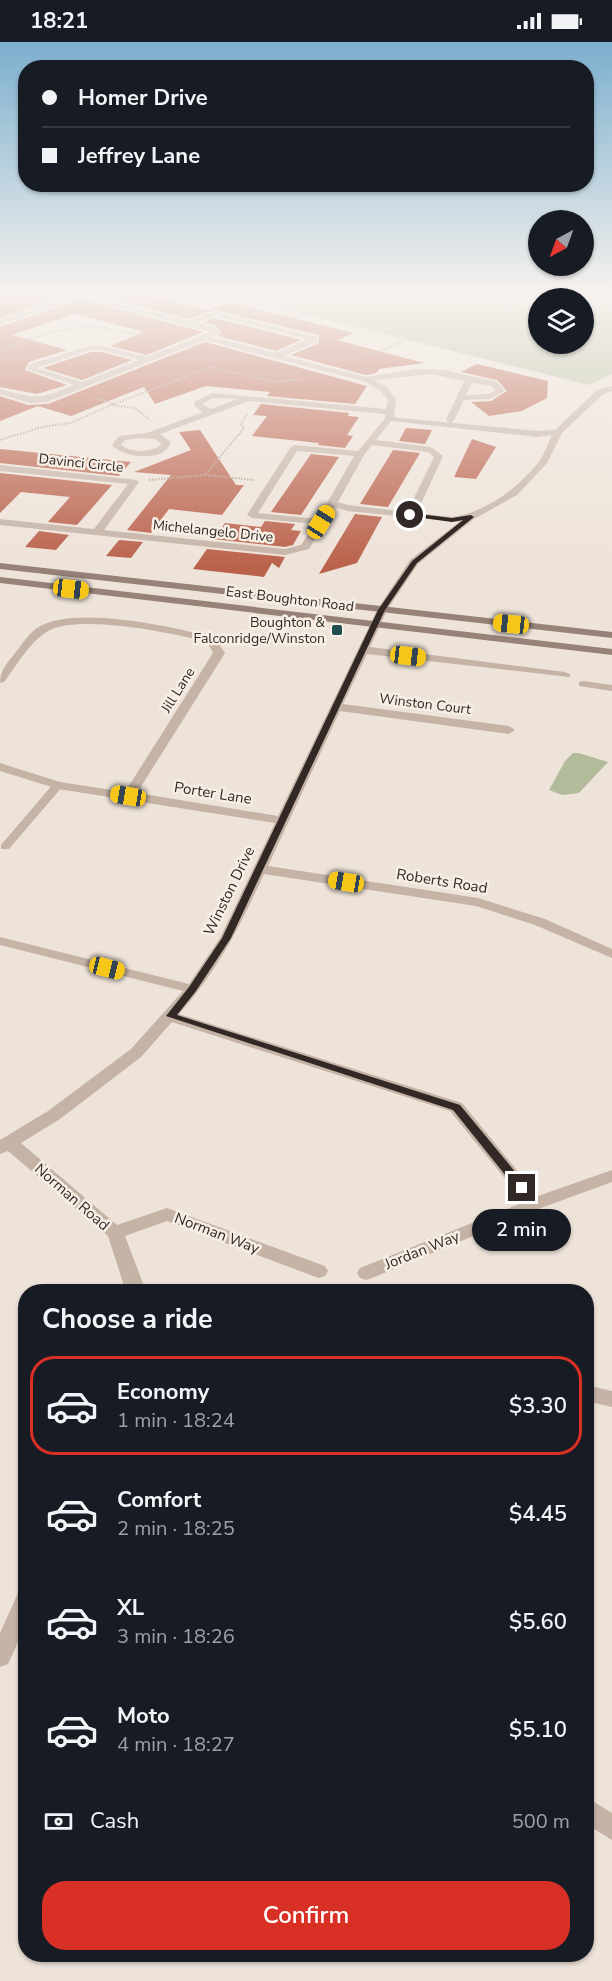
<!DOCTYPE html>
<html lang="en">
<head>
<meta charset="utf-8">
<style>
	body { margin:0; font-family:"Nunito Sans",sans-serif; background:#242831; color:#f1f3f6; height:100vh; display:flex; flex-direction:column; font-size:22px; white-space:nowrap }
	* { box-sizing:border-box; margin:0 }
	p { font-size:20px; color:#9ea1a6 }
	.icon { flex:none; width:33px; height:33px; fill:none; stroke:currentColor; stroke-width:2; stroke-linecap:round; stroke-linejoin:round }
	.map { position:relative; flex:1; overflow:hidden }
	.panel { position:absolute; left:18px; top:1242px; width:576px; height:678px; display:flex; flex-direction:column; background:#171b24; border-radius:24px; box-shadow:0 2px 4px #0004 }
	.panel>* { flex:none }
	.guide { position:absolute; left:18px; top:18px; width:576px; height:132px; border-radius:24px; box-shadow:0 2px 4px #0004; display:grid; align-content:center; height:132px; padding:0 24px; background:#171b24 }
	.needle { width:39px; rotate:221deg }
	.fabs { position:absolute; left:528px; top:168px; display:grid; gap:12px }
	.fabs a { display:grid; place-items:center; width:66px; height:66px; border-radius:50%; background:#171b24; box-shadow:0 2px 4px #0004; font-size:30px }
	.end { position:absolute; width:27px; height:27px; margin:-14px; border:8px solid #322926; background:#fff; box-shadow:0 0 0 3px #fff }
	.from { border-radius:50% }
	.bubble { position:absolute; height:42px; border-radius:21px; background:#171b24; box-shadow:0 2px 4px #0004; font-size:20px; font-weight:600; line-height:42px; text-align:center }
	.car { position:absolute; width:18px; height:36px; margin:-18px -9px; border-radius:8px; box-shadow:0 0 4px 2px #0007; background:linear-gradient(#f5c518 24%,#345 0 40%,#f5c518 0 76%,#345 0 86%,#f5c518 0) }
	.guide b { display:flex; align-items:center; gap:21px; height:57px; font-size:22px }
	.guide b+b { border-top:2px solid #363941 }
	.guide i { width:15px; height:15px; background:#f1f3f6 }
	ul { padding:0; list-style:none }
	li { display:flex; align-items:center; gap:18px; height:99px; margin:0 12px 9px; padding:0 12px; border:3px solid transparent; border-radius:24px }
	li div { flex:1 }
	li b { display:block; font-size:22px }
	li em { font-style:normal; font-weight:600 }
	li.selected { border-color:#d93025 }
	li>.icon { width:54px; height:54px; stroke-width:1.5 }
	h2 { padding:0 24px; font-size:27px; line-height:72px }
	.pay { display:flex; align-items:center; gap:15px; height:66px; padding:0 24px; font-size:22px }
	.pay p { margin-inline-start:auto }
	.primary-button { display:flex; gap:12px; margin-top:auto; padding:12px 24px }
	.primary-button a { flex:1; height:69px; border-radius:24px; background:#d93025; color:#fff; font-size:24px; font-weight:600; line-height:69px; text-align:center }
	.status { display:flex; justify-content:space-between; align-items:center; height:42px; padding:0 30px; background:#171b24; direction:ltr }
	.status svg { height:16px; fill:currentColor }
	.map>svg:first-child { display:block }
	.green { fill:#b2bc9b; fill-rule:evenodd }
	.building { fill:#ba614b }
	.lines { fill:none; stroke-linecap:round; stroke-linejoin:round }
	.path { stroke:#b09d91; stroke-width:2; stroke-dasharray:1.5 1.5; stroke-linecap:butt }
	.lane { fill:#c5b3a6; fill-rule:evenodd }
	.street { fill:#c5b3a6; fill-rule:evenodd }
	.secondary { fill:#988278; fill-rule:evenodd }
	.route { fill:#322926 }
	.poi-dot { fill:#204e4f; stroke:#f7eee5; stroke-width:2 }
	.labels { text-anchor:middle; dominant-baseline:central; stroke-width:5; stroke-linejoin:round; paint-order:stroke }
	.far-street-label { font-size:14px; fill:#322926; stroke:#f7eee5 }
	.far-poi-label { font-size:14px; fill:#322926; stroke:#f7eee5; text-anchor:end }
	.street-label { font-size:15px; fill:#322926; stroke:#f7eee5 }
</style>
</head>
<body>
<div class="status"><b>18:21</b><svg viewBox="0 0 49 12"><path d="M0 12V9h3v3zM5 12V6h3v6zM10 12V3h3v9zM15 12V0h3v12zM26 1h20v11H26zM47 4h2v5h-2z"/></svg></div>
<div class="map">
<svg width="612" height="1939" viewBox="0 0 612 1939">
	<rect width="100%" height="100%" fill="#eee3d9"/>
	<!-- green -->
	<g class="green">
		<path d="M 232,254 L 612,254 L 612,332 L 589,343 ZM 584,256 L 584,302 L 538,302 L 538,256 Z"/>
		<polygon points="573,711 579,711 608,720 579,751 562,753 549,748 565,719"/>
	</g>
	<!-- building -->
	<g class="building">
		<polygon points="0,254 64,254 0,276"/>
		<polygon points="102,254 154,254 208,268 228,260 354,291 337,298 424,321 379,327 376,331 366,333 291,313 319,301 319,293 214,268 188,277"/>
		<polygon points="81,257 203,290 147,313 110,304 145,290 75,272 12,293 67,308 29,320 25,328 67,343 37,352 0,345 0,285"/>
		<polygon points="214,276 301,298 276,309 218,294 221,291 216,284 204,280"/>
		<polygon points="205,300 367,344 355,362 267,354 270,350 206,344 155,362 144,345 71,374 38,364 0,379 0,354 28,363 48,362"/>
		<polygon points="91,310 102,310 132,318 82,338 43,326"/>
		<polygon points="477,322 548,339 547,356 522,369 489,374 471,360 491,359 507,349 497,338 461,330"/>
		<polygon points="261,362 349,371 348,374 359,375 347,393 353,394 345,406 318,403 319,401 252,394 267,374 253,373"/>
		<polygon points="406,386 432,388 425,402 399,399"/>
		<polygon points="200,388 236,443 244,443 222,473 169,467 151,491 127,488 171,433 134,430 191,408 179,390"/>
		<polygon points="472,397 496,405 476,437 454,435"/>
		<polygon points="0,407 61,413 131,420 119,434 0,421"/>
		<polygon points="393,408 420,411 388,465 360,462"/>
		<polygon points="311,412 339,415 301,473 271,470"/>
		<polygon points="0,431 112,443 77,483 48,480 70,455 21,450 0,471"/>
		<polygon points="355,472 382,475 357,521 319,532"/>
		<polygon points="265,479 295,482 291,488 301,489 293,503 285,505 214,497 225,481 261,485"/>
		<polygon points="39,489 69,493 56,508 25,505"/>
		<polygon points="119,498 143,500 131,516 106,514"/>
		<polygon points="207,507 285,515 279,526 272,521 264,535 193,527"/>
	</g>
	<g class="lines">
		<!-- path -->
		<g class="path">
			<polyline points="101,286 119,278"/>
			<path d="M 0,308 C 65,284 87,277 156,298"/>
			<polyline points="348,317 384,308 403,299"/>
			<polyline points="114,362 211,325 275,340 302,337"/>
			<polyline points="112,363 135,366 149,377"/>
			<polyline points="247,372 241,382 244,386 205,433 254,438"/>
			<polyline points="0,398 42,385 70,381 114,362 93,355"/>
			<polyline points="149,438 205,433"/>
		</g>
		<!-- lane -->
		<polygon class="lane" points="58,740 62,741 62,745 9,807 1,807 1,803 54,741"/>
		<!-- street -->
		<g class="street">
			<path d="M 71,254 L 93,254 L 188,279 L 213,270 L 318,295 L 318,299 L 284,314 L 366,335 L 418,327 L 444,328 L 497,340 L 505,349 L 490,357 L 464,358 L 454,378 L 450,381 L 446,378 L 464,339 L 431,332 L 374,338 L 387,345 L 396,358 L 394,375 L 400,376 L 538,389 L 555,388 L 597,348 L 612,344 L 612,349 L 603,352 L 562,391 L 547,421 L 517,453 L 474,477 L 418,522 L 387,568 L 370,605 L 565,630 L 571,633 L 569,635 L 367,612 L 343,662 L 509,684 L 515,688 L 509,692 L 340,669 L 268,824 L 478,856 L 545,877 L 612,907 L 612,916 L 535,883 L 476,864 L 264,832 C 240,884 218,928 179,972 L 462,1061 L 538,1154 L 612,1128 L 612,1140 L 541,1166 L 372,1236 L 366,1238 L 360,1236 L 357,1231 L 360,1226 L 524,1160 L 450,1069 L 172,980 L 141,1015 L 60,1077 L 21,1101 L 117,1183 L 167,1166 L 325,1224 L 328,1229 L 325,1234 L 319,1236 L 313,1234 L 167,1179 L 125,1194 L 144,1244 L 144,1250 L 126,1250 L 108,1194 L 8,1109 L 0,1112 L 0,1098 L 48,1069 L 131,1007 L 183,949 L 0,903 L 0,895 L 189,942 L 220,896 L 275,781 L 58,747 L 0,729 L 0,721 L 60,740 L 125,750 L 213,611 L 207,600 C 173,591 73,570 45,591 C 28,602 16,625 4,640 L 0,641 C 0,628 8,620 16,610 C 22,602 29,591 37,586 C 72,562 176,585 215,596 L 225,611 L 137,751 L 278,774 L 377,568 L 410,518 L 459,480 L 347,469 L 335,465 L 309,507 L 285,513 L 0,483 L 0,477 L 94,487 L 128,442 L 0,429 L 0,423 L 137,438 L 139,440 L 104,488 L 285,507 L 301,503 L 315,482 L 252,476 L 247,473 L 290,406 L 294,403 L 358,409 L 385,376 L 385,372 L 249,359 L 160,392 L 171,400 C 165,421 124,416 112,403 L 119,394 L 147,391 L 203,370 L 195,365 L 194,360 L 212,351 L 386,367 L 388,358 L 381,349 L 363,339 L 205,298 L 47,360 L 29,361 L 0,352 L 0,347 C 39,357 36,358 74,343 L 27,327 L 30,322 L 90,304 L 102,304 L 147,315 L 210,290 L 81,255 L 0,283 L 0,278 ZM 214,274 L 308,297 L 276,311 L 212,295 L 219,291 L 214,285 L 196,281 ZM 91,308 L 102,308 L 139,318 L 82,340 L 36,326 ZM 472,341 L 491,344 L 496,348 L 488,352 L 466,353 ZM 213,356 L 237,357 L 211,367 L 202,362 ZM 391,379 L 538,395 L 552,393 C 548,401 545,411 540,418 C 520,445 485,471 452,475 L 348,463 L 338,460 L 364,413 L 372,403 L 428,410 L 434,415 L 409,466 L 414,469 L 419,466 L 443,414 L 431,405 L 376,398 ZM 139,396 L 155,397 L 162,403 C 149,410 134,412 121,403 L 125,398 ZM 297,409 L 354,414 L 318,477 L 258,471 Z"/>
			<polygon points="583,639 612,643 612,649 579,644 579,640"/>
			<polygon points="586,1343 612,1349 612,1365 586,1359"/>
			<polygon points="26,1549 26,1583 8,1622 0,1625 0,1591 18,1551"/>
			<polygon points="586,1755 612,1771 612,1798 586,1782"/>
		</g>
		<!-- secondary -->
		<g class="secondary">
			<polygon points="0,521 612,590 612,596 0,527"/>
			<polygon points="0,535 612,607 612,613 0,541"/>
		</g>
	</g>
	<!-- sky -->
	<linearGradient id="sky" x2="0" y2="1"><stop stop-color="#7cafce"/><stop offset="0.48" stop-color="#f7f2ee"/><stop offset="1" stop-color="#f7f2ee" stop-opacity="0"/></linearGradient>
	<rect width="612" height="525" fill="url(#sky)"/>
	<!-- route -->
	<polygon class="route" points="410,471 452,476 471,473 474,475 417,521 385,568 231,896 196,949 177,973 460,1063 526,1143 527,1146 522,1150 518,1149 453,1068 166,974 189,945 222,896 378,568 412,519 463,478 452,480 408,474"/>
	<!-- markers -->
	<rect class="poi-dot" x="331" y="582" width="12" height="12" rx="3"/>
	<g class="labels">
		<!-- far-street labels -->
		<g class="far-street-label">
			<text transform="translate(81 421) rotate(6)">Davinci Circle</text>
			<text transform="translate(213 489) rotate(6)">Michelangelo Drive</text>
			<text transform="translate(290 557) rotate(7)">East Boughton Road</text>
			<text transform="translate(178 648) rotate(-58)">Jill Lane</text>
			<text transform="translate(425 662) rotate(7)">Winston Court</text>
		</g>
		<!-- far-poi labels -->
		<g class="far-poi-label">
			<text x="325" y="580">Boughton &amp;<tspan x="325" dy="16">Falconridge/Winston</tspan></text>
		</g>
		<!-- street labels -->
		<g class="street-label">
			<text transform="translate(213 751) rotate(9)">Porter Lane</text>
			<text transform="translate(442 839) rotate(9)">Roberts Road</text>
			<text transform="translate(229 849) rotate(-64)">Winston Drive</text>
			<text transform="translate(72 1155) rotate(41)">Norman Road</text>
			<text transform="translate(217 1191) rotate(21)">Norman Way</text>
			<text transform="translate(422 1208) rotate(-22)">Jordan Way</text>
		</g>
	</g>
</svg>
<div class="fabs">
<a><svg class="needle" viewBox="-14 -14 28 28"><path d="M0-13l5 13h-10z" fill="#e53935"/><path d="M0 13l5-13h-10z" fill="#9ea1a6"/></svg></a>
<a><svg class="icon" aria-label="layers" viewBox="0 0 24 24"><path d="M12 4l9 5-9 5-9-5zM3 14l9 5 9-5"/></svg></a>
</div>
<i class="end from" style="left:410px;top:473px"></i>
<i class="end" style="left:522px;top:1146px"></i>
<div class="bubble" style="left:472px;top:1167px;width:99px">2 min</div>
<i class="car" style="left:321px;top:480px;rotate:32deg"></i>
<i class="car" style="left:71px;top:547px;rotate:97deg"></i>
<i class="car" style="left:511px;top:582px;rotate:276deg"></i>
<i class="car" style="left:408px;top:614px;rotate:97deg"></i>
<i class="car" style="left:128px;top:754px;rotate:279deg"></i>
<i class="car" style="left:346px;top:840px;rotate:279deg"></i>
<i class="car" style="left:107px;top:926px;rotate:104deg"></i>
<div class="guide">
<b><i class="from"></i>Homer Drive</b>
<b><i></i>Jeffrey Lane</b>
</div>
<section class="panel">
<h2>Choose a ride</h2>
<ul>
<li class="selected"><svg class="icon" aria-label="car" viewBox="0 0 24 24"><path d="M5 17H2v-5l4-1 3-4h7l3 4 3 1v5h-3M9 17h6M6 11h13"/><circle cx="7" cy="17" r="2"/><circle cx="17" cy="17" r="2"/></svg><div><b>Economy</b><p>1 min · 18:24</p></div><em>$3.30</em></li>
<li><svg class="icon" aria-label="car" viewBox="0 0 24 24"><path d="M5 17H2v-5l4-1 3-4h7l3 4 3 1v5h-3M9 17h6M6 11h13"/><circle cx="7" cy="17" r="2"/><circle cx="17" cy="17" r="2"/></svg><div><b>Comfort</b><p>2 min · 18:25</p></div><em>$4.45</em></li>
<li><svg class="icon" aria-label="car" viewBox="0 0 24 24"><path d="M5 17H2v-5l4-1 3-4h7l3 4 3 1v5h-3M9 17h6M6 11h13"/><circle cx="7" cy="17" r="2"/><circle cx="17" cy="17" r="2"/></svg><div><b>XL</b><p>3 min · 18:26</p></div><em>$5.60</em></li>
<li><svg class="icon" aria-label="car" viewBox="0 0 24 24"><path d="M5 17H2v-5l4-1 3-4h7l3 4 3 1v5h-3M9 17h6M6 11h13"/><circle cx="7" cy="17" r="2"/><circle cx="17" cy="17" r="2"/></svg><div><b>Moto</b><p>4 min · 18:27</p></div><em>$5.10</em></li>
</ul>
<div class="pay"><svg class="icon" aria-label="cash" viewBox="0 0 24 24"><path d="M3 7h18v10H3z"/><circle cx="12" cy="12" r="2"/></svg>Cash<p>500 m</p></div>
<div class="primary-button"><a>Confirm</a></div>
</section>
</div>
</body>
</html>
